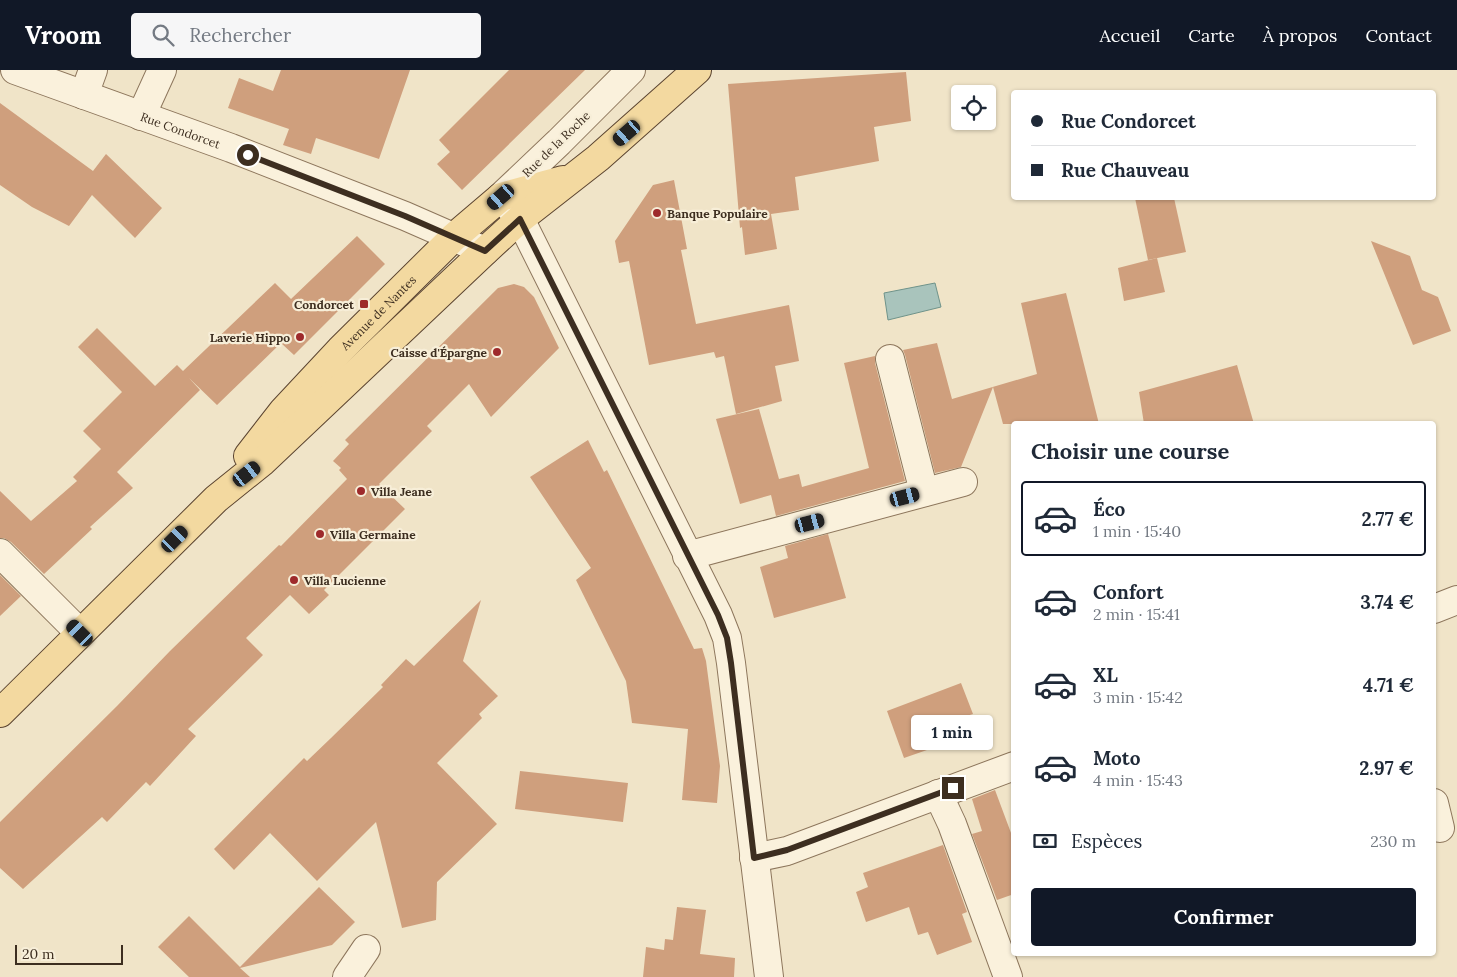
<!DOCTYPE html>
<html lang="fr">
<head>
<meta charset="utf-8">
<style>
	body { margin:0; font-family:Lora,serif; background:#f6f6f7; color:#1f2937; height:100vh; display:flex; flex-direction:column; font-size:19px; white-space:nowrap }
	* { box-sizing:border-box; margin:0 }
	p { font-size:16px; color:#747a83 }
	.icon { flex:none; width:28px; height:28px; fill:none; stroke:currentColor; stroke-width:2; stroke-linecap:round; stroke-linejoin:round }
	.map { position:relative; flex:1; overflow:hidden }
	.details { position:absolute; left:1011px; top:351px; width:425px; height:535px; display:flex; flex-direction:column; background:#fff; border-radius:5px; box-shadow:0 1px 4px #0004 }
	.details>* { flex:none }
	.guide { position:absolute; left:1011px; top:20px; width:425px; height:110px; border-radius:5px; box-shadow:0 1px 4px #0004; display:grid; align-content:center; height:110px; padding:0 20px; background:#fff }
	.controls { position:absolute; left:951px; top:15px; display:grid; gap:10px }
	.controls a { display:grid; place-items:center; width:45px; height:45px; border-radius:5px; background:#fff; box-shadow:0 1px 4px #0004; font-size:25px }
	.scale { position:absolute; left:15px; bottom:12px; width:108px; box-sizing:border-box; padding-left:5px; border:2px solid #3d2e20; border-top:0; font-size:14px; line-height:18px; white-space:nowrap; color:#3d2e20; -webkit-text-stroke:4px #f7eed8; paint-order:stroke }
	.end { position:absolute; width:22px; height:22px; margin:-11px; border:6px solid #3d2e20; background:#fff; box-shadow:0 0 0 2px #fff }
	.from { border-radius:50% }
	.bubble { position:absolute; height:35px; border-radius:5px; background:#fff; box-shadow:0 1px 4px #0004; font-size:16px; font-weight:700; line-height:35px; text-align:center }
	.car { position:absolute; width:15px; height:30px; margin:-15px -8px; border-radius:6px; box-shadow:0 0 4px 1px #0007; background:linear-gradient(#222 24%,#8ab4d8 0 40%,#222 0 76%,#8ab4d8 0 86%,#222 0) }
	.guide b { display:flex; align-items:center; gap:18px; height:48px; font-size:19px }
	.guide b+b { border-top:1px solid #e0e1e3 }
	.guide i { width:12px; height:12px; background:#1f2937 }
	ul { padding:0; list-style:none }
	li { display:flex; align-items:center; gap:15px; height:75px; margin:0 10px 8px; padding:0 10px; border:2px solid transparent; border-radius:5px }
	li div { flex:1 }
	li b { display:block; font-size:19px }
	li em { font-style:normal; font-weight:700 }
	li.selected { border-color:#111827 }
	li>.icon { width:45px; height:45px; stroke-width:1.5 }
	h2 { padding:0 20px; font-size:22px; line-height:60px }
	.pay { display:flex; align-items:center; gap:12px; height:55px; padding:0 20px; font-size:19px }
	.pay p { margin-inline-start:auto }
	.cta { display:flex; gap:10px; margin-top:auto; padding:10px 20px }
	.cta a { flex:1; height:58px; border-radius:5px; background:#111827; color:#fff; font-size:20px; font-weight:700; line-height:58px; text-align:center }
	header { display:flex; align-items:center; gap:30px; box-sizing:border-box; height:70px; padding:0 25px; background:#111827; color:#fff }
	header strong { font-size:24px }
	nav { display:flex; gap:28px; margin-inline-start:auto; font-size:18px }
	.search { width:350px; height:45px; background:#f6f6f7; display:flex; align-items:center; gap:12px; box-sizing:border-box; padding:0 18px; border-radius:5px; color:#747a83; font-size:19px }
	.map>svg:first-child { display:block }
	.water { fill:#a9c4bc; stroke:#6f938a }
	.building { fill:#cf9f7d }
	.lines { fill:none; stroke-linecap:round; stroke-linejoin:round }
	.minor-casing { stroke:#8d765c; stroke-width:30 }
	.major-casing { stroke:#5b4430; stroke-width:30 }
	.minor { stroke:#faf1dc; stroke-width:28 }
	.major { stroke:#f3d9a0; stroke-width:28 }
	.route { stroke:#3d2e20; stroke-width:6 }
	.poi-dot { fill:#9e2a2b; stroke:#f7eed8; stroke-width:2 }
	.labels { text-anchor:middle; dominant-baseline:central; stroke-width:4.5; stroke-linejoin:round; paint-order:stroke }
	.street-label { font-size:12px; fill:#3d2e20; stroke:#f7eed8 }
	.poi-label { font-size:12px; font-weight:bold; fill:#3d2e20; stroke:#f7eed8; text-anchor:start }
</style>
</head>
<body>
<header>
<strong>Vroom</strong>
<div class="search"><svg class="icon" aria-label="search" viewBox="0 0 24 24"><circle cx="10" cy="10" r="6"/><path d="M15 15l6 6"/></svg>Rechercher</div>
<nav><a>Accueil</a><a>Carte</a><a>À propos</a><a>Contact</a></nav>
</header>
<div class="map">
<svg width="1457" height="907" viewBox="0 0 1457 907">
	<rect width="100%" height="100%" fill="#f0e4c8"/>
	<!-- water -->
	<polygon class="water" points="935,213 941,237 888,250 884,223"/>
	<!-- building -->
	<g class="building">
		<polygon points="281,0 410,0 379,89 316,68 311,84 283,75 289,59 228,38 239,8 273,21"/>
		<polygon points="509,0 585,0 462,120 437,94 450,82 439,70"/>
		<polygon points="906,2 911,51 874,57 879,91 795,107 799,140 771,144 777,179 745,185 742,157 740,158 728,14"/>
		<polygon points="0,33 93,101 106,84 162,138 135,168 92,125 69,156 32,137 0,115"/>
		<polygon points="674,110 687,179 681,180 696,254 789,235 799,291 775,296 782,331 736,344 724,286 716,288 714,282 649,295 629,191 619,193 615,171 653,115"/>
		<polygon points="1135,128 1174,128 1186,182 1148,190"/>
		<polygon points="357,166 385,194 294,285 281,273 217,335 189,308 200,320 117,402 133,418 90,457 92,459 44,504 11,472 4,468 0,468 0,421 31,451 77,411 73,407 101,379 83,361 122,322 78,277 97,258 155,316 177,295 183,301 275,213 291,229"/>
		<polygon points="1371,171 1410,186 1422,220 1438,227 1451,261 1413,275"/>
		<polygon points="1157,188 1165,222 1124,231 1118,198"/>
		<polygon points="514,214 524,217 534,227 559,278 491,347 469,314 427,356 432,361 379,414 405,439 324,520 329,525 309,544 290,525 246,568 263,585 188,659 196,666 150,716 146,712 107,752 102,747 23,819 0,798 0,752 117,636 170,581 279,475 281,476 347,409 339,400 341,398 333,391 349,374 345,370 498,218"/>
		<polygon points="1066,223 1099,354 1003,354 993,317 961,397 935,403 905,285 903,280 937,273 952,329 1037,304 1021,233"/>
		<polygon points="875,286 875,293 905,411 776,446 771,425 740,434 716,349 759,339 779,409 799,404 802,417 869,398 844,293"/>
		<polygon points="1237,295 1254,354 1144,354 1139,322"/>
		<polygon points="588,370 604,402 607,400 694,579 702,578 706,591 720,696 717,733 682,730 688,659 632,653 626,611 576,510 591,498 530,407"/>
		<polygon points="828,464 846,528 774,548 760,497 788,488 785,476"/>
		<polygon points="0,505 21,526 0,546"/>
		<polygon points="481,530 463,591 498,626 479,644 482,648 437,693 497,754 437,812 436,850 402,858 376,752 317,811 270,763 234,800 214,779 304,688 307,691 331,668 383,617 381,615 406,589 414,596"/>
		<polygon points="961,613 973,644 963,647 970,665 904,688 887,641"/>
		<polygon points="520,701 628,713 623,752 515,739"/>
		<polygon points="995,720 1014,771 1014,824 997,830 972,764 982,761 972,729"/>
		<polygon points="943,775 967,842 962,844 972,872 937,885 928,862 918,865 909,837 866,852 856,822 868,817 863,803"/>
		<polygon points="319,817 355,852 332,875 240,898 250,907 189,907 158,877 189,846 240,897"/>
		<polygon points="677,837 706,840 700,884 735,888 734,907 643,907 646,877 664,880 665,869 673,870"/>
	</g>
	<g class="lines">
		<!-- minor casing -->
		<g class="minor-casing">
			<g id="minor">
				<path id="s1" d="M 15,0 L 231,78 L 405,146 L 485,181"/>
				<polyline points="631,0 559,72 501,127 520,149 718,545 727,568 731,593 769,907"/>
				<polyline points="84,25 93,0"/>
				<polyline points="141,46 162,0"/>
				<polyline points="890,289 924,422"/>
				<polyline points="0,483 80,563"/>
				<polyline points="687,486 963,412"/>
				<polyline points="1434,539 1457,530"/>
				<polyline points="938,724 952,754 1008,907"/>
				<polyline points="1434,733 1440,758"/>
				<polyline points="754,788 787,781 1014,696"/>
				<polyline points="347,907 366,879"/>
			</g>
		</g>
		<!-- major casing -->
		<g class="major-casing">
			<g id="major">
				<path id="s2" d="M 248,386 L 283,341 L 340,280 L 454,167 L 501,127 L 563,110"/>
				<polyline points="0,643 216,429 262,392 485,181 520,149 598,88 697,0"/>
			</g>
		</g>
		<!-- minor -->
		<use href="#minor" class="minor"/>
		<!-- major -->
		<use href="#major" class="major"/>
	</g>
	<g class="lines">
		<!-- route -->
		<polyline class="route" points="248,85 405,146 485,181 520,149 718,545 727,568 731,593 754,788 787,780 953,718"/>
	</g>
	<!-- markers -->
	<g class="poi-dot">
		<circle cx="657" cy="143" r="5"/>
		<rect x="359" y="229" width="10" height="10" rx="2.5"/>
		<circle cx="300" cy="267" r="5"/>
		<circle cx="497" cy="282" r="5"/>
		<circle cx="361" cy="421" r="5"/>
		<circle cx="320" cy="464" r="5"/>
		<circle cx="294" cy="510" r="5"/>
	</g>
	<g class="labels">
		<!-- street labels -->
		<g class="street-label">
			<text stroke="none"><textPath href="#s1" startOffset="176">Rue Condorcet</textPath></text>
			<text transform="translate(556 74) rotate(-44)">Rue de la Roche</text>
			<text stroke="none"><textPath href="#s2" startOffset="194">Avenue de Nantes</textPath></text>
		</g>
		<!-- poi labels -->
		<g class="poi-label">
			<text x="667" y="143">Banque Populaire</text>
			<text x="354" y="234" text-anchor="end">Condorcet</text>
			<text x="290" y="267" text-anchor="end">Laverie Hippo</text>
			<text x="487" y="282" text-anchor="end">Caisse d'Épargne</text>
			<text x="371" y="421">Villa Jeane</text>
			<text x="330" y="464">Villa Germaine</text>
			<text x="304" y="510">Villa Lucienne</text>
		</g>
	</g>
</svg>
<div class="controls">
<a><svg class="icon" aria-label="locate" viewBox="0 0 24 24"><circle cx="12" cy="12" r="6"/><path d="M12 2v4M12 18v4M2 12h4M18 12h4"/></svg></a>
</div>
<div class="scale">20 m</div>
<i class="end from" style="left:248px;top:85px"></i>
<i class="end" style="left:953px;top:718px"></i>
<div class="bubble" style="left:911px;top:645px;width:82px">1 min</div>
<i class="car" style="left:627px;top:63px;rotate:229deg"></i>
<i class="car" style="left:501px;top:127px;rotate:229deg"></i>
<i class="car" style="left:247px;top:404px;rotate:52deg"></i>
<i class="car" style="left:905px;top:427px;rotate:75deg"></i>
<i class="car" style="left:810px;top:453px;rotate:75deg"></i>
<i class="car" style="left:175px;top:469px;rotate:45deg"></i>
<i class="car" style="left:80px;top:563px;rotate:315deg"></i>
<div class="guide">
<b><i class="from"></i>Rue Condorcet</b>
<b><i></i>Rue Chauveau</b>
</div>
<section class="details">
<h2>Choisir une course</h2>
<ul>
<li class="selected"><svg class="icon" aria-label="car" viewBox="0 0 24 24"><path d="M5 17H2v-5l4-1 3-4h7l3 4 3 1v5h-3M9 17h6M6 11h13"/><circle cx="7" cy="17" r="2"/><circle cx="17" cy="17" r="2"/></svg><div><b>Éco</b><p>1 min · 15:40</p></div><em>2.77 €</em></li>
<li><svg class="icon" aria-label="car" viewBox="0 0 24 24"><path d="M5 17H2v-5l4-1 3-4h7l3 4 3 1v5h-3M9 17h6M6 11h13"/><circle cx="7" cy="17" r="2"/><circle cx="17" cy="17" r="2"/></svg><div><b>Confort</b><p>2 min · 15:41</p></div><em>3.74 €</em></li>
<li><svg class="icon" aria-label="car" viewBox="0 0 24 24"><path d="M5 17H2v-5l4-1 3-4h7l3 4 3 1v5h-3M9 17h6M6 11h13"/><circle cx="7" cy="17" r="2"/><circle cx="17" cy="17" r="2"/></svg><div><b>XL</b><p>3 min · 15:42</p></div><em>4.71 €</em></li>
<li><svg class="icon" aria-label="car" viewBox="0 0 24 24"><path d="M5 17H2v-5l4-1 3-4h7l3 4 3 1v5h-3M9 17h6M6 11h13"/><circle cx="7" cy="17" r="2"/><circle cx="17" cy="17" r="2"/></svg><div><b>Moto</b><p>4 min · 15:43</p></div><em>2.97 €</em></li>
</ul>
<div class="pay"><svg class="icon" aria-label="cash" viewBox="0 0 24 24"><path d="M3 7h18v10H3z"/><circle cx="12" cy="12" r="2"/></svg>Espèces<p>230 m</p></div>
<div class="cta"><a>Confirmer</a></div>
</section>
</div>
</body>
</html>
